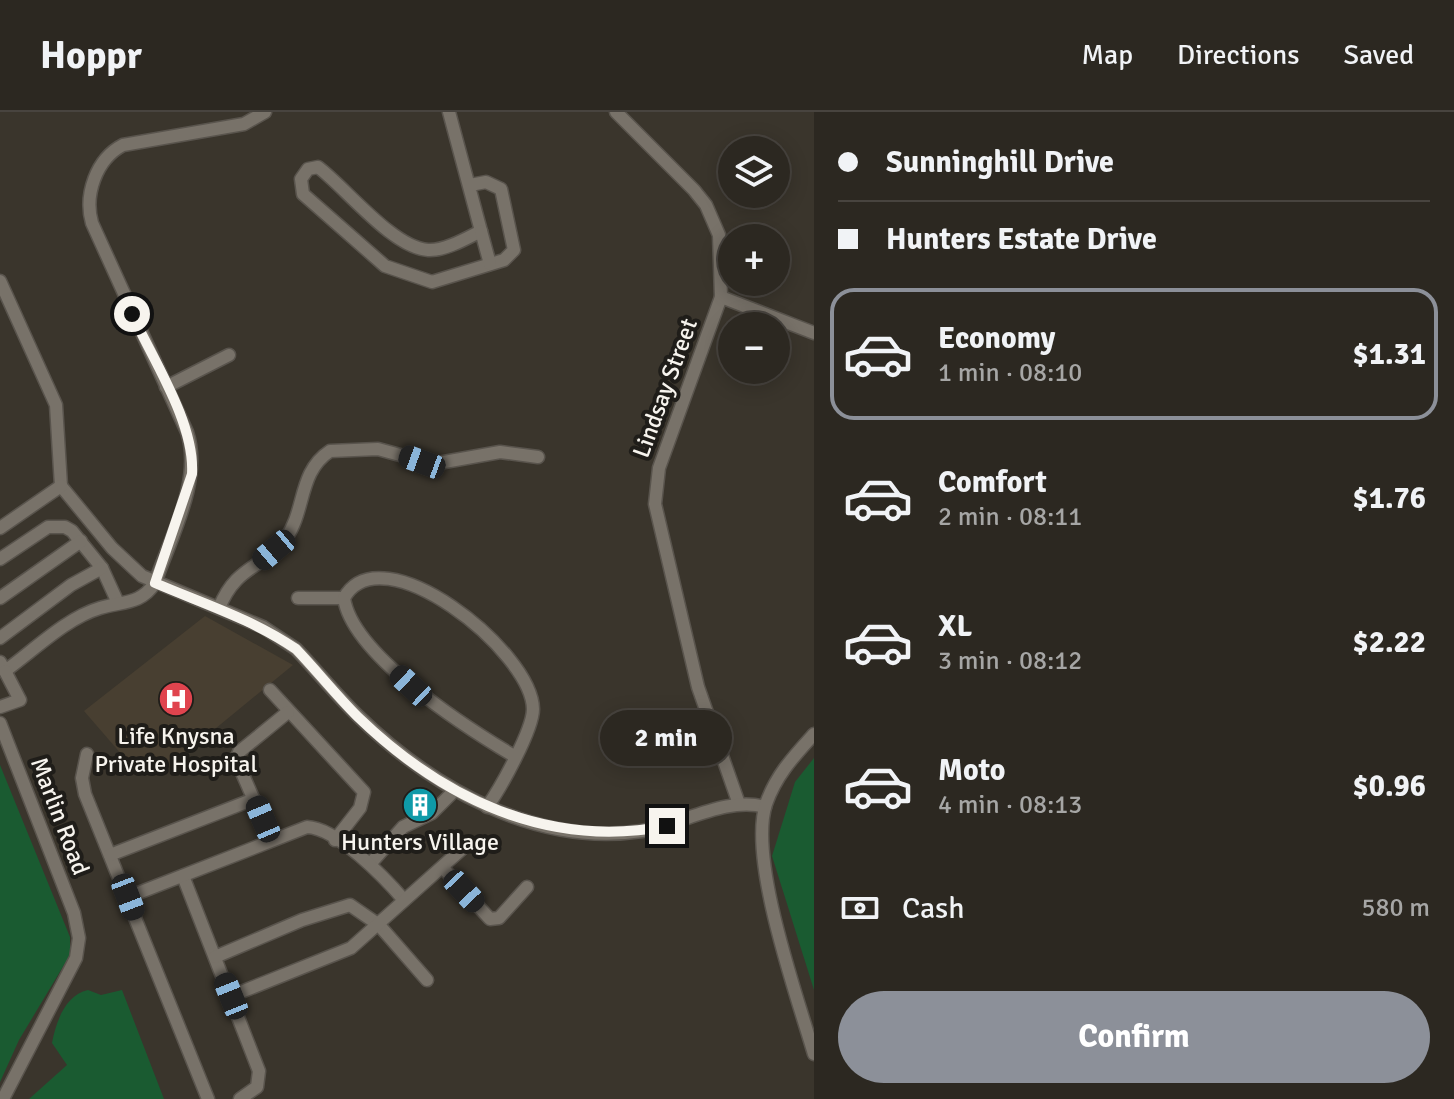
<!DOCTYPE html>
<html lang="en">
<head>
<meta charset="utf-8">
<style>
	body { margin:0; font-family:Signika,sans-serif; background:#38342e; color:#f1f3f6; height:100vh; display:flex; flex-direction:column; font-size:30px; white-space:nowrap }
	* { box-sizing:border-box; margin:0 }
	p { font-size:26px; color:#a6a6a5 }
	.icon { flex:none; width:44px; height:44px; fill:none; stroke:currentColor; stroke-width:2; stroke-linecap:round; stroke-linejoin:round }
	.map { position:relative; flex:1; overflow:hidden }
	.panel { display:flex; flex-direction:column; background:#2c2821; width:640px }
	.panel>* { flex:none }
	.top-card { display:grid; align-content:center; height:176px; padding:0 24px; background:#2c2821 }
	.fabs { position:absolute; left:718px; top:24px; display:grid; gap:16px }
	.fabs a { display:grid; place-items:center; width:72px; height:72px; border-radius:50%; background:#2c2821; box-shadow:0 4px 20px #0003,0 0 0 2px #48443f; font-size:40px }
	.end { position:absolute; width:36px; height:36px; margin:-18px; border:10px solid #f7f4ee; background:#111; box-shadow:0 0 0 4px #111 }
	.from { border-radius:50% }
	.bubble { position:absolute; height:56px; border-radius:28px; background:#2c2821; box-shadow:0 4px 20px #0003,0 0 0 2px #48443f; font-size:26px; font-weight:700; line-height:56px; text-align:center }
	.car { position:absolute; width:24px; height:48px; margin:-24px -12px; border-radius:10px; box-shadow:0 0 6px 2px #0007; background:linear-gradient(#222 24%,#8ab4d8 0 40%,#222 0 76%,#8ab4d8 0 86%,#222 0) }
	.top-card b { display:flex; align-items:center; gap:28px; height:76px; font-size:30px }
	.top-card b+b { border-top:2px solid #48443f }
	.top-card i { width:20px; height:20px; background:#f1f3f6 }
	ul { padding:0; list-style:none }
	li { display:flex; align-items:center; gap:24px; height:132px; margin:0 16px 12px; padding:0 8px; border:4px solid transparent; border-radius:24px }
	li div { flex:1 }
	li b { display:block; font-size:30px }
	li em { font-style:normal; font-weight:700 }
	li.selected { border-color:#8c9099 }
	li>.icon { width:72px; height:72px; stroke-width:1.5 }
	.pay { display:flex; align-items:center; gap:20px; height:88px; padding:0 24px; font-size:30px }
	.pay p { margin-inline-start:auto }
	.primary-button { display:flex; gap:16px; margin-top:auto; padding:16px 24px }
	.primary-button a { flex:1; height:92px; border-radius:48px; background:#8c9099; color:#fff; font-size:32px; font-weight:700; line-height:92px; text-align:center }
	header { display:flex; align-items:center; gap:48px; box-sizing:border-box; height:112px; padding:0 40px; background:#2c2821; border-bottom:2px solid #48443f }
	header strong { font-size:38px }
	nav { display:flex; gap:44px; margin-inline-start:auto; font-size:28px }
	main { display:flex; flex:1; min-height:0 }
	.map>svg:first-child { display:block }
	.built { fill:#483f31 }
	.green { fill:#1a5b31 }
	.lines { fill:none; stroke-linecap:round; stroke-linejoin:round }
	.street-casing { stroke:#59544d; stroke-width:15 }
	.street { stroke:#787269; stroke-width:12 }
	.route { stroke:#f7f4ee; stroke-width:10 }
	.labels { text-anchor:middle; dominant-baseline:central; stroke-width:8; stroke-linejoin:round; paint-order:stroke }
	.street-label { font-size:24px; fill:#f7f4ee; stroke:#1f1d19 }
	.poi-label { font-size:24px; fill:#f7f4ee; stroke:#1f1d19 }
</style>
</head>
<body>
<header>
<strong>Hoppr</strong>
<nav><a>Map</a><a>Directions</a><a>Saved</a></nav>
</header>
<main>
<div class="map">
<svg width="814" height="987" viewBox="0 0 814 987">
	<rect width="100%" height="100%" fill="#3a352c"/>
	<!-- built -->
	<polygon class="built" points="205,504 293,553 159,663 135,658 84,599"/>
	<!-- green -->
	<g class="green">
		<polygon points="814,646 814,878 772,744 795,670"/>
		<polygon points="0,653 70,825 70,843 19,928 0,970"/>
		<path d="M 88,878 L 101,883 L 122,878 L 164,987 L 29,987 L 67,953 L 52,931 C 56,910 65,883 88,878 Z"/>
	</g>
	<g class="lines">
		<!-- street casing -->
		<g class="street-casing">
			<g id="street">
				<path d="M 449,0 L 481,119 C 467,126 445,139 428,138 C 393,136 346,76 318,55 L 308,57 L 301,67 L 303,82 L 385,154 L 432,170 L 504,148 L 514,138 L 501,77 L 486,70 L 470,73"/>
				<polyline points="616,0 694,78 706,93 719,123 721,185 659,356 655,392 698,575 739,692"/>
				<polyline points="481,119 490,152"/>
				<polyline points="0,169 56,293 61,374"/>
				<polyline points="721,185 814,221"/>
				<polyline points="166,275 229,243"/>
				<path d="M 61,374 L 112,436 L 142,464 L 263,515 L 296,537 C 317,559 336,583 358,604 C 432,676 536,735 642,719 C 681,713 726,684 765,695"/>
				<polyline points="0,416 61,374"/>
				<polyline points="0,447 48,415 65,415 72,419 102,456 118,491"/>
				<polyline points="0,486 81,429"/>
				<polyline points="298,486 344,486"/>
				<path d="M 219,496 C 237,452 262,458 286,426 C 306,398 298,360 330,339 L 378,337 L 433,352 L 500,340 L 538,345"/>
				<polyline points="0,526 71,473 102,456"/>
				<path d="M 0,550 L 5,559 C 33,539 66,506 100,496 C 123,489 140,493 155,471 C 170,426 203,368 187,320 L 92,111 C 84,83 96,47 123,33 L 244,12 L 265,0"/>
				<polyline points="270,578 364,680 360,696 335,728"/>
				<polyline points="0,595 20,588 5,559"/>
				<polyline points="0,611 74,801 79,826 76,846 3,987"/>
				<path d="M 814,622 C 794,644 776,663 766,692 C 748,747 797,884 814,942"/>
				<polyline points="87,642 82,666 85,682 208,987"/>
				<path d="M 487,695 C 500,677 533,618 533,597 C 532,539 381,419 344,486 C 352,543 467,616 514,644"/>
				<polyline points="271,727 236,647 239,640 288,600"/>
				<polyline points="110,743 254,687"/>
				<polyline points="371,751 403,715 432,701 455,678"/>
				<polyline points="443,756 490,807 499,806 527,775"/>
				<polyline points="183,764 259,959 257,975 240,987"/>
				<path d="M 128,785 L 307,715 C 337,716 385,766 404,788"/>
				<polyline points="215,845 302,808 350,793 379,813 427,868"/>
				<polyline points="231,884 351,836 463,736"/>
			</g>
		</g>
		<!-- street -->
		<use href="#street" class="street"/>
	</g>
	<g class="lines">
		<!-- route -->
		<path class="route" d="M 132,202 C 153,248 195,311 192,362 L 155,471 C 204,492 252,507 296,537 C 317,559 336,583 358,605 C 443,687 548,737 667,714"/>
	</g>
	<!-- icons -->
	<defs>
		<g id="hospital-disc" transform="scale(1.8)"><circle r="9.5" fill="#e0444e" stroke="#1f1d19"/><path d="M-5-5h3v3.5h4V-5h3V5h-3V1.5h-4V5h-3Z" fill="#fff"/></g>
		<g id="building-disc" transform="scale(1.8)"><circle r="9.5" fill="#0f9aa8" stroke="#1f1d19"/><path d="M-4-6H4V6H1V3H-1V6H-4ZM-2.5-4.3h1.7v1.8h-1.7ZM.8-4.3h1.7v1.8H.8ZM-2.5-1h1.7V.8h-1.7ZM.8-1h1.7V.8H.8Z" fill="#fff"/></g>
	</defs>
	<g fill-rule="evenodd">
		<use href="#hospital-disc" x="176" y="587"/>
		<use href="#building-disc" x="420" y="693"/>
	</g>
	<g class="labels">
		<!-- street labels -->
		<g class="street-label">
			<text transform="translate(665 276) rotate(-70)">Lindsay Street</text>
			<text transform="translate(60 704) rotate(69)">Marlin Road</text>
		</g>
		<!-- poi labels -->
		<g class="poi-label">
			<text x="176" y="624">Life Knysna<tspan x="176" dy="28">Private Hospital</tspan></text>
			<text x="420" y="730">Hunters Village</text>
		</g>
	</g>
</svg>
<div class="fabs">
<a><svg class="icon" aria-label="layers" viewBox="0 0 24 24"><path d="M12 4l9 5-9 5-9-5zM3 14l9 5 9-5"/></svg></a>
<a>+</a>
<a>−</a>
</div>
<i class="end from" style="left:132px;top:202px"></i>
<i class="end" style="left:667px;top:714px"></i>
<div class="bubble" style="left:600px;top:598px;width:132px">2 min</div>
<i class="car" style="left:422px;top:350px;rotate:290deg"></i>
<i class="car" style="left:274px;top:438px;rotate:230deg"></i>
<i class="car" style="left:411px;top:574px;rotate:313deg"></i>
<i class="car" style="left:263px;top:707px;rotate:337deg"></i>
<i class="car" style="left:464px;top:779px;rotate:137deg"></i>
<i class="car" style="left:128px;top:785px;rotate:159deg"></i>
<i class="car" style="left:231px;top:884px;rotate:338deg"></i>
</div>
<section class="panel">
<div class="top-card">
<b><i class="from"></i>Sunninghill Drive</b>
<b><i></i>Hunters Estate Drive</b>
</div>
<ul>
<li class="selected"><svg class="icon" aria-label="car" viewBox="0 0 24 24"><path d="M5 17H2v-5l4-1 3-4h7l3 4 3 1v5h-3M9 17h6M6 11h13"/><circle cx="7" cy="17" r="2"/><circle cx="17" cy="17" r="2"/></svg><div><b>Economy</b><p>1 min · 08:10</p></div><em>$1.31</em></li>
<li><svg class="icon" aria-label="car" viewBox="0 0 24 24"><path d="M5 17H2v-5l4-1 3-4h7l3 4 3 1v5h-3M9 17h6M6 11h13"/><circle cx="7" cy="17" r="2"/><circle cx="17" cy="17" r="2"/></svg><div><b>Comfort</b><p>2 min · 08:11</p></div><em>$1.76</em></li>
<li><svg class="icon" aria-label="car" viewBox="0 0 24 24"><path d="M5 17H2v-5l4-1 3-4h7l3 4 3 1v5h-3M9 17h6M6 11h13"/><circle cx="7" cy="17" r="2"/><circle cx="17" cy="17" r="2"/></svg><div><b>XL</b><p>3 min · 08:12</p></div><em>$2.22</em></li>
<li><svg class="icon" aria-label="car" viewBox="0 0 24 24"><path d="M5 17H2v-5l4-1 3-4h7l3 4 3 1v5h-3M9 17h6M6 11h13"/><circle cx="7" cy="17" r="2"/><circle cx="17" cy="17" r="2"/></svg><div><b>Moto</b><p>4 min · 08:13</p></div><em>$0.96</em></li>
</ul>
<div class="pay"><svg class="icon" aria-label="cash" viewBox="0 0 24 24"><path d="M3 7h18v10H3z"/><circle cx="12" cy="12" r="2"/></svg>Cash<p>580 m</p></div>
<div class="primary-button"><a>Confirm</a></div>
</section>
</main>
</body>
</html>
